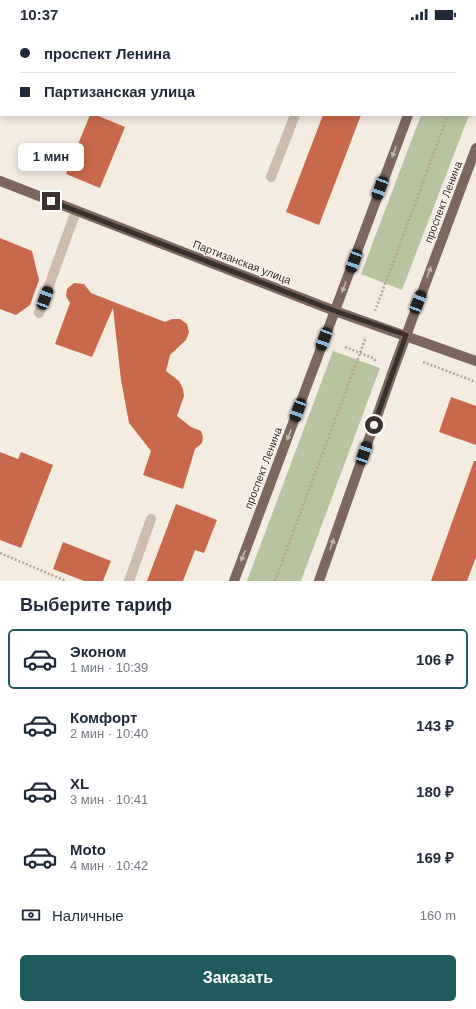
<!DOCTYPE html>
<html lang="ru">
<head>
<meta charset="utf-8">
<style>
	body { margin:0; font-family:Helvetica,sans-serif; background:#f6f6f7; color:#1f2937; height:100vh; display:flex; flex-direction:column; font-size:15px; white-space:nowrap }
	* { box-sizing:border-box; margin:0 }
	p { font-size:13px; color:#747a83 }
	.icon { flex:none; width:22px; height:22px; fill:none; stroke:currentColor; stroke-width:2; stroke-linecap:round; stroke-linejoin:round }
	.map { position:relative; height:553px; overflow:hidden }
	.side { display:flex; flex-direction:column; background:#fff; flex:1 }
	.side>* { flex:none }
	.guide { position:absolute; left:0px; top:0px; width:476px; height:88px; box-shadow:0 2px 10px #0003; display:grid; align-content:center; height:88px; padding:0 20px; background:#fff }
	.end { position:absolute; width:18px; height:18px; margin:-9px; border:5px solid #3b302b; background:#fff; box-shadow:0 0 0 2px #fff }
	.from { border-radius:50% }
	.bubble { position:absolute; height:28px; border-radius:6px; background:#fff; box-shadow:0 2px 10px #0003; font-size:13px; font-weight:800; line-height:28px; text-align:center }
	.car { position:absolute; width:12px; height:24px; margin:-12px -6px; border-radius:5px; box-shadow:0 0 3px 1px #0007; background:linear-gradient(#222 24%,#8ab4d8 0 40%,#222 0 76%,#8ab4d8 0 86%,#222 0) }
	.guide b { display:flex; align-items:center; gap:14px; height:38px; font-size:15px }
	.guide b+b { border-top:1px solid #e0e1e3 }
	.guide i { width:10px; height:10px; background:#1f2937 }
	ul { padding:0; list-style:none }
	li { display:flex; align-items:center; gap:12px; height:60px; margin:0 8px 6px; padding:0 12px; border:2px solid transparent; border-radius:6px }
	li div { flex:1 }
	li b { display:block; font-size:15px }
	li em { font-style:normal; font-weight:800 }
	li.current { border-color:#1f5a5e }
	li>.icon { width:36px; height:36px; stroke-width:1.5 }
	h2 { padding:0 20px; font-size:18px; line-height:48px }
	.pay { display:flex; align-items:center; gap:10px; height:44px; padding:0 20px; font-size:15px }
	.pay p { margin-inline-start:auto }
	.button { display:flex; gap:8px; margin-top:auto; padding:8px 20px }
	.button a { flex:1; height:46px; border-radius:6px; background:#1f5a5e; color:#fff; font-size:16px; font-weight:800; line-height:46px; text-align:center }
	.status { display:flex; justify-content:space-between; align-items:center; height:28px; padding:0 20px; background:#fff; direction:ltr }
	.status svg { height:11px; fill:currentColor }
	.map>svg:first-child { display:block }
	.green { fill:#b8c4a0 }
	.building { fill:#c8694b }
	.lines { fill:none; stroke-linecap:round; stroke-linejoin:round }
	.path { stroke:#b9a596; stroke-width:2.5; stroke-dasharray:2 2; stroke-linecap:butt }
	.minor { stroke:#cdbbac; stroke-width:10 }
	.major { stroke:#7d675c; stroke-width:10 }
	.oneway { fill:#c2b5ac }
	.route { stroke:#3b302b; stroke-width:5 }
	.labels { text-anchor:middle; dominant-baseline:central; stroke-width:3; stroke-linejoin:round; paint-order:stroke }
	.street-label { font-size:11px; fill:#3b302b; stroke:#fbf5ee }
</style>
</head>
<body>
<div class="status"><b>10:37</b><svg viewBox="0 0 49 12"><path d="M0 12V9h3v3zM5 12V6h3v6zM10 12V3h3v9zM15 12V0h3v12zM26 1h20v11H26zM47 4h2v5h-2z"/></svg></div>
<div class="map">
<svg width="476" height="553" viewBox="0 0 476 553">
	<rect width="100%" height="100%" fill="#f4ebe1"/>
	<!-- green -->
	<g class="green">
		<polygon points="455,0 476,0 475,70 475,1"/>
		<polygon points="421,87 469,87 402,262 361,246"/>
		<polygon points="333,323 380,340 301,553 247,553"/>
	</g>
	<!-- building -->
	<g class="building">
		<polygon points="90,87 96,87 125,99 100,160 66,146"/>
		<polygon points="323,87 361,87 319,197 286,184"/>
		<polygon points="0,210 32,223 39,252 30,277 16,287 0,281"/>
		<polygon points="74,255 84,256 91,265 165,294 172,291 180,291 187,296 189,304 186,312 170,327 166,343 179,353 183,361 184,368 177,388 191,399 201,403 203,409 202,415 195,421 183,461 143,447 151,423 129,395 121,352 113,280 92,329 55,316 70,275 66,268 67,261"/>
		<polygon points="451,369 476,378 476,417 439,404"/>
		<polygon points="0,424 18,431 21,424 53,437 21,520 0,512"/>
		<polygon points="474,433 476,433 476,529 467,553 431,553"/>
		<polygon points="176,476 217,492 204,525 195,522 183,553 147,553"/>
		<polygon points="63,514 111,533 103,553 84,553 53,541"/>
	</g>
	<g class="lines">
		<!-- path -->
		<g class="path">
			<polyline points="475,15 476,12"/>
			<polyline points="375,283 448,87"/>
			<polyline points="345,319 373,330 377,334"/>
			<polyline points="423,334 476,354"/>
			<polyline points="0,525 66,553"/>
			<polyline points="275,553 366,309"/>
		</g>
		<!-- minor -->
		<g class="minor">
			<polyline points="394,0 397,1"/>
			<polyline points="197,1 197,0"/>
			<polyline points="329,1 329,0"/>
			<polyline points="271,149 295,87"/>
			<polyline points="39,285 76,183"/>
			<polyline points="129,553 151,491"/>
		</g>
		<!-- major -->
		<g class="major">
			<polyline points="440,1 440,0"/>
			<polyline points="0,153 335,283 476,333"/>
			<polyline points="234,553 408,87"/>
			<polyline points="319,553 394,340 476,120"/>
		</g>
	</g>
	<!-- one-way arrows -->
	<defs><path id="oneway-solid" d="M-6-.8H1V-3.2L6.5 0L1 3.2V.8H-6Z"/></defs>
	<g class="oneway">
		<use href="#oneway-solid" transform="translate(394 124) rotate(110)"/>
		<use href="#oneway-solid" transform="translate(429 244) rotate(-69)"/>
		<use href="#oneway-solid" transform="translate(344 259) rotate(111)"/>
		<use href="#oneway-solid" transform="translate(289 407) rotate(111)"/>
		<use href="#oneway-solid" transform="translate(332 516) rotate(-71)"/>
		<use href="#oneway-solid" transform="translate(243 528) rotate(111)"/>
	</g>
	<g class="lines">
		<!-- route -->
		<polyline class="route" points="51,173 335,283 406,307 374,397"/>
	</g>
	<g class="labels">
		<!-- street labels -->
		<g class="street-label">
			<text transform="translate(443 174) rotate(-69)">проспект Ленина</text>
			<text transform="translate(242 234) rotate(21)">Партизанская улица</text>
			<text transform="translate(263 440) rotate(-69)">проспект Ленина</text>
		</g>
	</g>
</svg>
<i class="end from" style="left:374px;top:397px"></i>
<i class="end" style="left:51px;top:173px"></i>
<div class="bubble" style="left:18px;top:115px;width:66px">1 мин</div>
<i class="car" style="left:380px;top:160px;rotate:200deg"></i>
<i class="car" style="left:354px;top:233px;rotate:200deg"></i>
<i class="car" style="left:45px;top:270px;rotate:20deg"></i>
<i class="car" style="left:418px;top:274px;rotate:21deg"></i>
<i class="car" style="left:324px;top:311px;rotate:200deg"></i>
<i class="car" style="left:298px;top:382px;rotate:200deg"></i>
<i class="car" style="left:364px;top:425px;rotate:19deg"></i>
<div class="guide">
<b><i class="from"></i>проспект Ленина</b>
<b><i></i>Партизанская улица</b>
</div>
</div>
<section class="side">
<h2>Выберите тариф</h2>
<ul>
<li class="current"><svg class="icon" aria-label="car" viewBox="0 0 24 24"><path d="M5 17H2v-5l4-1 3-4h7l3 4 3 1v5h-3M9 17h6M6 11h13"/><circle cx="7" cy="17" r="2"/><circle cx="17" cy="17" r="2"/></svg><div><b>Эконом</b><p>1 мин · 10:39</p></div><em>106 ₽</em></li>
<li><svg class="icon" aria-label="car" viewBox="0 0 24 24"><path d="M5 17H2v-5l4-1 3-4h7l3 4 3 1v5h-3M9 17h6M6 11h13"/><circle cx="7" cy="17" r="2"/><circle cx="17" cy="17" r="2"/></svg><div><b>Комфорт</b><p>2 мин · 10:40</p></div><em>143 ₽</em></li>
<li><svg class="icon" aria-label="car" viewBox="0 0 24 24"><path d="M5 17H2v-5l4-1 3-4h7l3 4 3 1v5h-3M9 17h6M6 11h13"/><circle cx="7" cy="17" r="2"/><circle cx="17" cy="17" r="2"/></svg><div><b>XL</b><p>3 мин · 10:41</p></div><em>180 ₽</em></li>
<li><svg class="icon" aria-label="car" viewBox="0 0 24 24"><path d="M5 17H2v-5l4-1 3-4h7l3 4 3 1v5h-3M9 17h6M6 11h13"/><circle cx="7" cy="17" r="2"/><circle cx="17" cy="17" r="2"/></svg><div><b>Moto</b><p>4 мин · 10:42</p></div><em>169 ₽</em></li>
</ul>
<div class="pay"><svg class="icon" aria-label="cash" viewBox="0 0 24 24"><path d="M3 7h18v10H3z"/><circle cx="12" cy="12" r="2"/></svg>Наличные<p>160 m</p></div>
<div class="button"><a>Заказать</a></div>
</section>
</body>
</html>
